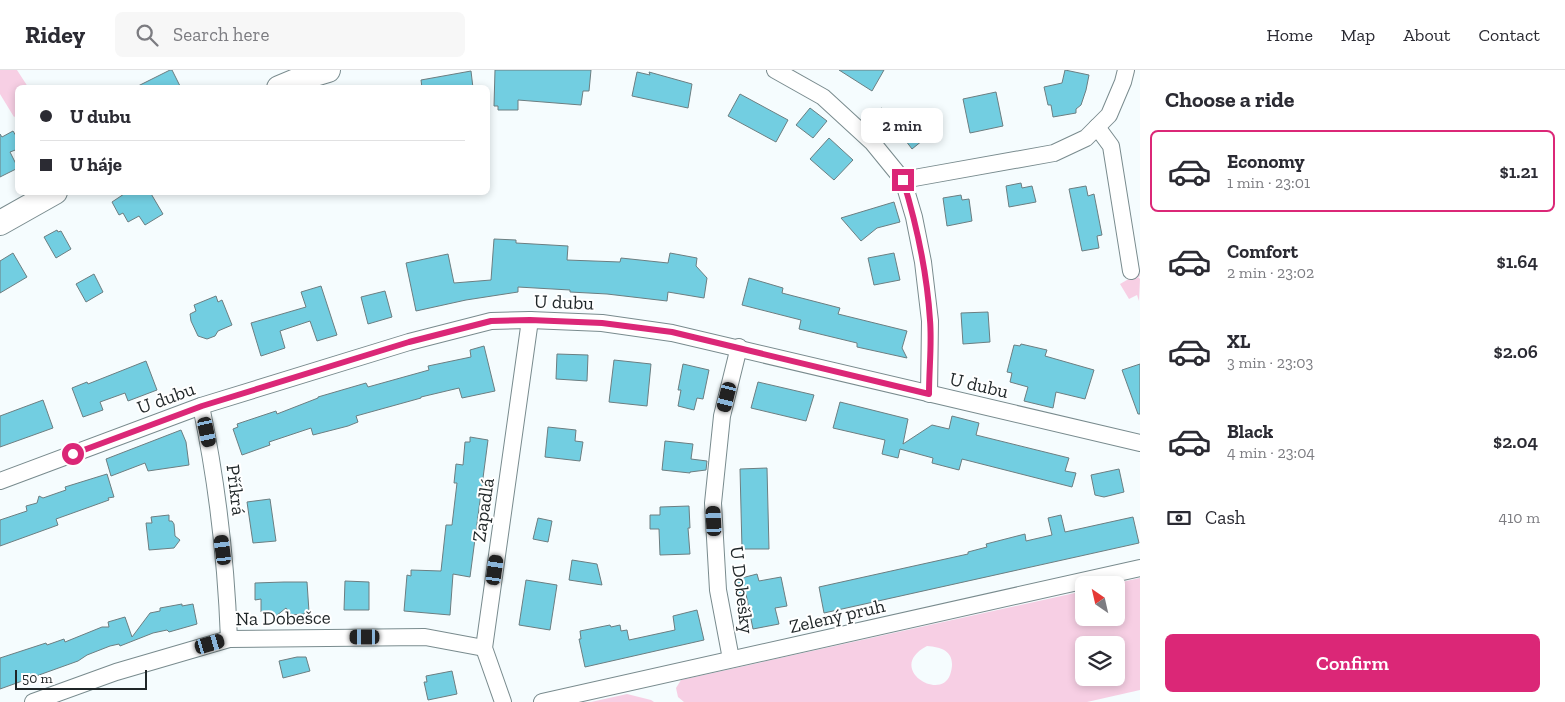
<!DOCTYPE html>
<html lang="en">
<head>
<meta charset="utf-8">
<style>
	body { margin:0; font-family:"Zilla Slab",serif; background:#f7f7f7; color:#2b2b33; height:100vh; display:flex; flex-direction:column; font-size:19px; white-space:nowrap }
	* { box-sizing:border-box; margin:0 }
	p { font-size:16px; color:#7c7c81 }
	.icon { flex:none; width:28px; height:28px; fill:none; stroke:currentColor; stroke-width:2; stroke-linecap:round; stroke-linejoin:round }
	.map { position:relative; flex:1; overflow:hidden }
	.panel { display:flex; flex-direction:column; background:#fff; width:425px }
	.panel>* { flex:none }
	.guide { position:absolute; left:15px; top:15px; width:475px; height:110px; border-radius:8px; box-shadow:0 2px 8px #0003; display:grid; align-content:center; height:110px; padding:0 25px; background:#fff }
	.needle { width:32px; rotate:326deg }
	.buttons { position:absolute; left:1075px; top:506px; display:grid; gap:10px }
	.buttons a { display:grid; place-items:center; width:50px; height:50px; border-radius:8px; background:#fff; box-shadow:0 2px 8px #0003; font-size:25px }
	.scale { position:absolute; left:15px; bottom:12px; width:132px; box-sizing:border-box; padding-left:5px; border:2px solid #1f2628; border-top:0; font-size:14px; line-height:18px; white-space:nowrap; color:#1f2628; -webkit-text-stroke:4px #fff; paint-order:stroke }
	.end { position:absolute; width:22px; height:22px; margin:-11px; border:6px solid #db2777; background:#fff; box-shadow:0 0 0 2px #fff }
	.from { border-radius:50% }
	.bubble { position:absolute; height:35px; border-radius:8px; background:#fff; box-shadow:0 2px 8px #0003; font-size:16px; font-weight:600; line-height:35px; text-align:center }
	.car { position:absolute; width:15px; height:30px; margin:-15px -8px; border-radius:6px; box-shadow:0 0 4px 1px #0007; background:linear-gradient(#222 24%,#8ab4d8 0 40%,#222 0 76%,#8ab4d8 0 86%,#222 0) }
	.guide b { display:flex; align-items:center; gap:18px; height:48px; font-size:19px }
	.guide b+b { border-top:1px solid #e1e1e2 }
	.guide i { width:12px; height:12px; background:#2b2b33 }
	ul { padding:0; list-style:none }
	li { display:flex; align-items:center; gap:15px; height:82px; margin:0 10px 8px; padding:0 15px; border:2px solid transparent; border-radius:8px }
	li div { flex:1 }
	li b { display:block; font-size:19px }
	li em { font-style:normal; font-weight:600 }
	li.active { border-color:#db2777 }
	li>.icon { width:45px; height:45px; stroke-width:1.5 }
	h2 { padding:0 25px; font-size:22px; line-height:60px }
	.pay { display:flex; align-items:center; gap:12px; height:55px; padding:0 25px; font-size:19px }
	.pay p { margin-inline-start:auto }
	.primary-button { display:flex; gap:10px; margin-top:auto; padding:10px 25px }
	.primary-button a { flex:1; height:58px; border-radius:8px; background:#db2777; color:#fff; font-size:20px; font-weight:600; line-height:58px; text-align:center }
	header { display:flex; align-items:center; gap:30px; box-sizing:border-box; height:70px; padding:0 25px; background:#fff; border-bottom:1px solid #e1e1e2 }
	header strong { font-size:24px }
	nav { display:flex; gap:28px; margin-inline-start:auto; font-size:18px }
	.search { width:350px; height:45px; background:#f7f7f7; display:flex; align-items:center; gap:12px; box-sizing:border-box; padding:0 18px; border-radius:8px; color:#7c7c81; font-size:19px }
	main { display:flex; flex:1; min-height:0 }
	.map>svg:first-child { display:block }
	.green { fill:#f7cfe4; fill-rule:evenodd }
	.building { fill:#72cee1; stroke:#6c7e81 }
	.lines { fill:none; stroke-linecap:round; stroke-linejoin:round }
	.street-casing { stroke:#798b8e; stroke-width:18 }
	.secondary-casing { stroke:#798b8e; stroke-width:26 }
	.street { stroke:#fff; stroke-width:16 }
	.secondary { stroke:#fff; stroke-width:24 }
	.route { stroke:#db2777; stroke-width:6 }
	.labels { text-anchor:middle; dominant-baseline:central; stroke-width:4; stroke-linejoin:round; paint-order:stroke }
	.street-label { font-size:19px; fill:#1f2628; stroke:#fff }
</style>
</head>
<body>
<header>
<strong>Ridey</strong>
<div class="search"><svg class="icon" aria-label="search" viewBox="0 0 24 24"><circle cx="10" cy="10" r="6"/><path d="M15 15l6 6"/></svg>Search here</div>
<nav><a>Home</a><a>Map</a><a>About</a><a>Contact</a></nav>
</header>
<main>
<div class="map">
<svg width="1140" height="632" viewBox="0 0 1140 632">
	<rect width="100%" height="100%" fill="#f5fcfe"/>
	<!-- green -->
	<g class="green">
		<polygon points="0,0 17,0 28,17 18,18 17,45 14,47 0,24"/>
		<polygon points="1139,203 1140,206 1138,207 1140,209 1139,231 1137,225 1129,229 1120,214"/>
		<path d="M 1140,508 L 1140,620 L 1087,632 L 684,632 L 678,627 L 676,618 L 681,610 L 1084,521 L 1084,548 L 1116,548 L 1116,515 L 1108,515 ZM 1084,575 L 1116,575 L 1116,608 L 1084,608 ZM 927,576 C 945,577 957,584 950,605 C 940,632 885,598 927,576 Z"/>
		<polygon points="627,624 651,630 654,632 591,632"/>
	</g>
	<!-- building -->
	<g class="building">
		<polygon points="170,0 172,0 181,18 134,18"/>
		<polygon points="495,0 591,0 589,21 583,21 581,35 518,30 518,40 498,40 498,36 494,36"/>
		<polygon points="839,0 884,0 872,21"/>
		<polygon points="1065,0 1089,5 1086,20 1081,35 1076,39 1076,43 1053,47 1051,35 1048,35 1044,17 1062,13"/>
		<polygon points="471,1 473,18 422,18 421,10"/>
		<polygon points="637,2 650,5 649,2 692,14 688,38 632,26"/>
		<polygon points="996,22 1003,56 970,63 963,29"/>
		<polygon points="740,24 788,50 776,72 728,46"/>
		<polygon points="810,38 827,51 813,68 796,55"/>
		<polygon points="881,38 933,62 912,79"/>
		<polygon points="13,61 18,69 18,79 10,82 18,98 0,107 0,64 2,67"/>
		<polygon points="829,68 853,90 834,110 810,89"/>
		<polygon points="1021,113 1022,118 1032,116 1036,132 1009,137 1006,116"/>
		<polygon points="1086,116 1088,126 1094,124 1102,165 1097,166 1099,178 1082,181 1069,119"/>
		<polygon points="127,122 150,122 163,144 145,155 139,146 128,152 123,143 119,145 112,132"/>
		<polygon points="961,125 962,130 969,129 972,151 947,156 943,128"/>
		<polygon points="894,132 900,152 877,158 861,171 841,148"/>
		<polygon points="57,160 58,162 61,161 71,179 56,188 44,167"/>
		<polygon points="494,169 516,170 516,173 568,176 567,190 620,192 621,188 668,193 670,183 697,188 696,196 707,208 704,228 668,222 667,231 607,224 570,222 570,220 518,217 518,222 466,230 416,241 406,193 448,184 454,213 491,210"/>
		<polygon points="13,183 27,207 0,223 0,191"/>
		<polygon points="894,183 900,210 874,215 868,188"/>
		<polygon points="94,204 103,222 86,232 76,214"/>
		<polygon points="749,208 783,218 782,223 840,238 838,244 907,261 902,278 907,288 857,277 857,273 799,259 801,250 742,235"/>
		<polygon points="321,216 337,265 317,271 310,251 280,261 285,278 261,286 251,253 306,237 301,222"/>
		<polygon points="385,221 392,247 368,254 361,227"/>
		<polygon points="216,226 218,232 222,230 232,255 218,261 215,266 207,269 198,266 191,251 190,244 196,241 194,235"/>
		<polygon points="988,242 990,272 963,274 961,243"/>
		<polygon points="1021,274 1047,280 1045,286 1094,300 1085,329 1056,322 1053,338 1024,331 1028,317 1010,312 1012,303 1007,302 1014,275 1020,276"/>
		<polygon points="484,276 495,321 462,328 459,318 421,327 421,328 356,346 358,352 348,356 313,365 311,358 269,372 270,375 242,385 233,359 238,357 237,354 276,341 277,344 318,328 318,327 366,313 368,317 429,300 428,296 471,287 470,280"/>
		<polygon points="557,284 588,285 587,311 556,309"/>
		<polygon points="614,290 651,294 647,336 609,332"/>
		<polygon points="146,291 157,320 128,331 125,323 100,332 103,340 83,347 72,318 87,312 88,314"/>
		<polygon points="683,294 709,300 703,329 697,328 694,340 678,336 681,320 678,320"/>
		<polygon points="1140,294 1140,344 1138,344 1122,300"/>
		<polygon points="758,312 814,325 806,351 751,338"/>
		<polygon points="43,330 53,358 0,377 0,346"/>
		<polygon points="840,332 908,349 903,374 932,355 949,359 952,346 979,353 976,365 1069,388 1065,401 1076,403 1072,417 962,389 959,400 932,393 933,388 900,379 898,388 882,384 885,370 833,358"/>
		<polygon points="548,357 576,360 575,371 583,372 580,391 545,387"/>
		<polygon points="181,360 186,372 189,395 148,401 145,393 111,406 106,389"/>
		<polygon points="470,367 488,370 470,507 453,504 450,545 404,541 407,505 411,506 411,500 441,501 446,455 452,455 457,413 454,413 456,394 463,395 465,372 470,372"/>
		<polygon points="665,371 693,374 691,389 707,391 706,400 690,402 690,403 662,400"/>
		<polygon points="767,398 769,479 742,479 740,399"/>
		<polygon points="1119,399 1124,422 1104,427 1095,425 1091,405"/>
		<polygon points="107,404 114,427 108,428 109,430 56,449 58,455 0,476 0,450 27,441 26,436 37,433 39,426 43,428 66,420 65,417"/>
		<polygon points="270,429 276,471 253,473 247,432"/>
		<polygon points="689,436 690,458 688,458 690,484 660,485 659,459 650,459 650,445 660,445 660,437"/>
		<polygon points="169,445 169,451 172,451 174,454 175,466 180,470 174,478 149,480 146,453 152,453 151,447"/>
		<polygon points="1061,445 1065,462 1133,447 1139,473 824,543 819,517 968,484 968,482 987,477 986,474 1025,464 1026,471 1052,465 1048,448"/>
		<polygon points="538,448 552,451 548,472 533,469"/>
		<polygon points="572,490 597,494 602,515 569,510"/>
		<polygon points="757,504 759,511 781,507 787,536 775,538 779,554 753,559 746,524 738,526 734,510"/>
		<polygon points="526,510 557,515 550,560 519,555"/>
		<polygon points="345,511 369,512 369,540 344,540"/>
		<polygon points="284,512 307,512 309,542 305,542 304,544 291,545 286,538 276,546 268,541 261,542 261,529 255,530 255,513"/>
		<polygon points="182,534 182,536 193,534 197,554 169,562 167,560 153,563 120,576 119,574 110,576 87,585 78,591 0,619 0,588 46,573 47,575 64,569 65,572 102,557 109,557 108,552 125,547 132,567 150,543 160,541 160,538"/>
		<polygon points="697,540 704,570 585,597 579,569 581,569 580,561 610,555 611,557 620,555 621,561 627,560 629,570 675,560 673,546"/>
		<polygon points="297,587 306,587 310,601 283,608 279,591"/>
		<polygon points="452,601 457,624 428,630 424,612 427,612 426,606"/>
	</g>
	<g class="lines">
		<!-- street casing -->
		<g class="street-casing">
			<g id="street">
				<polyline points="775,0 823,27 872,72 903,110 914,147 923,192 930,251 929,324"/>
				<polyline points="1097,57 1111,76 1131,201"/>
				<polyline points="903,110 1054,83 1086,68 1109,45 1123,12 1126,0"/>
				<path d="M 201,336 C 217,412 226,490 229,569"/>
				<polyline points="0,411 201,336 409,272 491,251 530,250 602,253 672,263 1140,373"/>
				<polyline points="731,589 718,520 713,433 722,346 739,277"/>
				<polyline points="33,632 116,602 229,569 425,567 484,578"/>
				<polyline points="503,632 484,578 530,250"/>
				<polyline points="542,632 1140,498"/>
			</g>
		</g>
		<!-- secondary casing -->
		<g class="secondary-casing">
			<g id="secondary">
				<polyline points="279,18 308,6 328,0"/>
				<polyline points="0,153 55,122"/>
			</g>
		</g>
		<!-- street -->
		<use href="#street" class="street"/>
		<!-- secondary -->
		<use href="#secondary" class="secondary"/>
	</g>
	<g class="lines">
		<!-- route -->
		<path class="route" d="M 73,384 L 202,336 L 409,272 L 491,251 L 530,250 L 602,253 L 672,262 L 929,324 C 929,299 932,274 930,250 C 927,203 917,156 903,110"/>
	</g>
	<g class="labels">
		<!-- street labels -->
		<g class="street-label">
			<text transform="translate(564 232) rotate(2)">U dubu</text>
			<text transform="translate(979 315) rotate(13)">U dubu</text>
			<text transform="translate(166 328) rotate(-20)">U dubu</text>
			<text transform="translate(236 420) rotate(83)">Příkrá</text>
			<text transform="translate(483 440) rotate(-82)">Zapadlá</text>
			<text transform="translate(742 520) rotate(83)">U Dobešky</text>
			<text transform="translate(837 546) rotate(-13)">Zelený pruh</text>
			<text transform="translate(283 548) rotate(-1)">Na Dobešce</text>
		</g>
	</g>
</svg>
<div class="buttons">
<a><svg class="needle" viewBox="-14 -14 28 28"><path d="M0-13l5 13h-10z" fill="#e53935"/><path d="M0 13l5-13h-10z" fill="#7c7c81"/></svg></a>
<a><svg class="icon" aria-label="layers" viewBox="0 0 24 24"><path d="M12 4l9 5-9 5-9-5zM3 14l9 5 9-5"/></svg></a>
</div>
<div class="scale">50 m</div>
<i class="end from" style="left:73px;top:384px"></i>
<i class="end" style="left:903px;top:110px"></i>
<div class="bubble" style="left:861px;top:38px;width:82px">2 min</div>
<i class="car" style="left:727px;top:327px;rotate:194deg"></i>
<i class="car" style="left:207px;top:362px;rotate:168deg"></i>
<i class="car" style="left:714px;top:451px;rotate:357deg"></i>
<i class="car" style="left:223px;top:480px;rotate:353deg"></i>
<i class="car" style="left:495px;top:500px;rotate:8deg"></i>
<i class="car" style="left:365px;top:567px;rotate:270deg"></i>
<i class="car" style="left:210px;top:574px;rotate:74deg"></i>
<div class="guide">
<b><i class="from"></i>U dubu</b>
<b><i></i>U háje</b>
</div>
</div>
<section class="panel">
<h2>Choose a ride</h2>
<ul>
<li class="active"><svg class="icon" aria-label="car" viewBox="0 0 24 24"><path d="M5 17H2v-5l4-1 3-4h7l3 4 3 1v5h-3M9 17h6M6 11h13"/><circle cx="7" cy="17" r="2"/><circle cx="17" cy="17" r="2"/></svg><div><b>Economy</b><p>1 min · 23:01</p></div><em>$1.21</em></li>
<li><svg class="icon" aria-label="car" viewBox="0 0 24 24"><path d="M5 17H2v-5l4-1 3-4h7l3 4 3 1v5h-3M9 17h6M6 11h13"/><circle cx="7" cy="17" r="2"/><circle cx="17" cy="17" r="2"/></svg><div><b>Comfort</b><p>2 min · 23:02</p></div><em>$1.64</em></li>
<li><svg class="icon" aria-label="car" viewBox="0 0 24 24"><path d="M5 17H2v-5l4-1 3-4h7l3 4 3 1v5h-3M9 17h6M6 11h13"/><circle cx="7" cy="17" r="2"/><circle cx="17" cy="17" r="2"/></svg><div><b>XL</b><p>3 min · 23:03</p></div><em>$2.06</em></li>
<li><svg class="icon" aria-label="car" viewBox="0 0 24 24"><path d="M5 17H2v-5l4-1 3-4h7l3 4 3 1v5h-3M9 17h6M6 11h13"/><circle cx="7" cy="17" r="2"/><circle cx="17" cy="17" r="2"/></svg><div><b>Black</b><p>4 min · 23:04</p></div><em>$2.04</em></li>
</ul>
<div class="pay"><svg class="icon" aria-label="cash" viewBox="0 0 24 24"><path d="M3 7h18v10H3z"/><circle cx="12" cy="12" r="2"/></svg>Cash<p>410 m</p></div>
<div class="primary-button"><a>Confirm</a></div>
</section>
</main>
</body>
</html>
